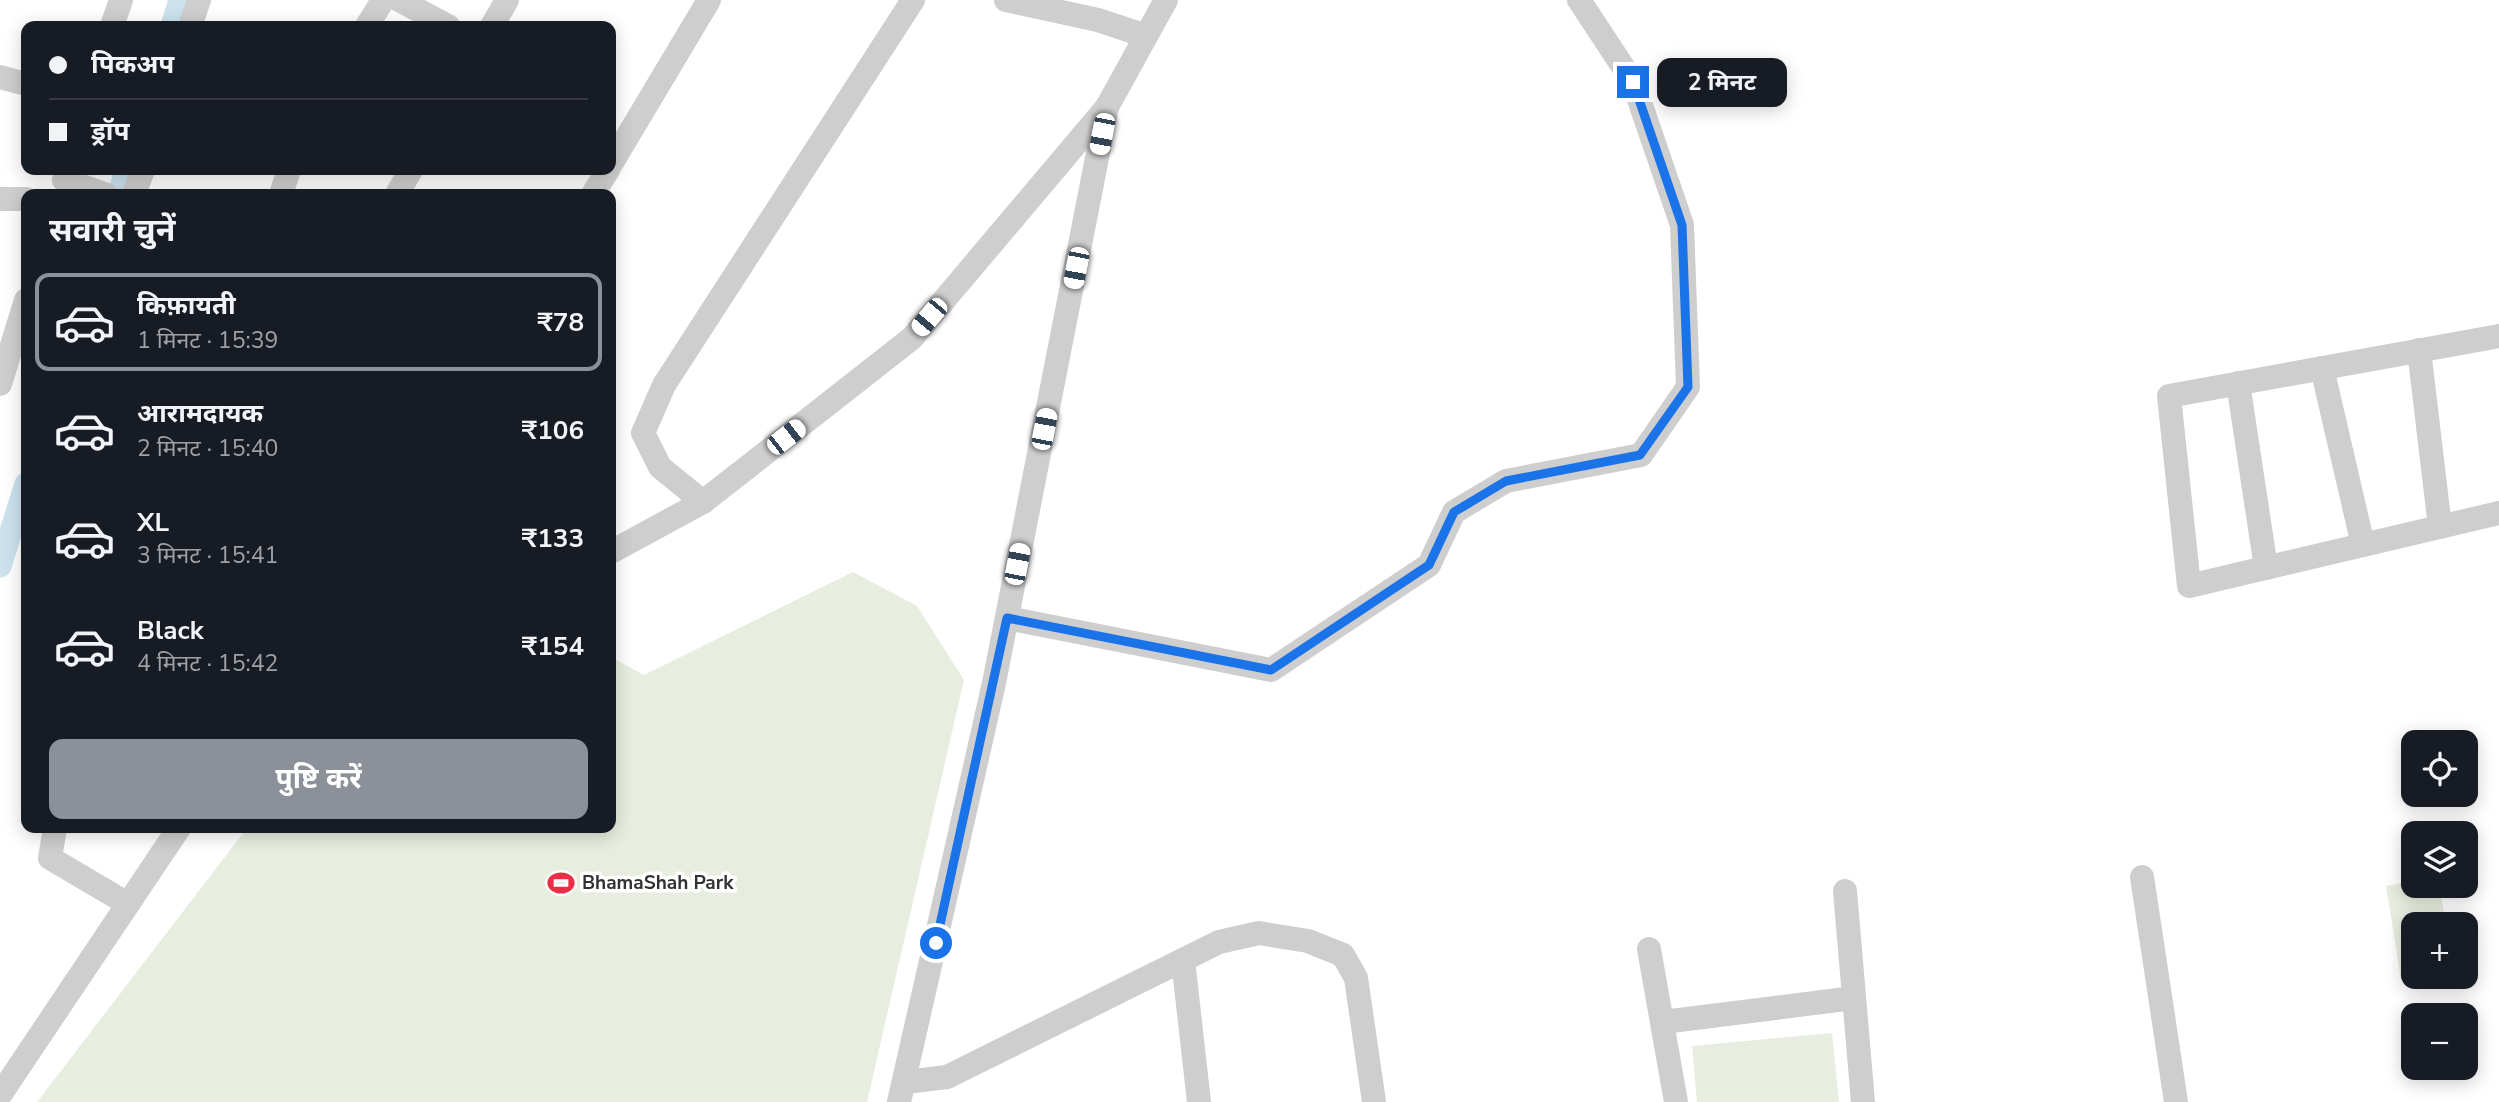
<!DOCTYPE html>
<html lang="hi">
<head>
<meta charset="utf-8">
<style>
	body { margin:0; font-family:"Nunito Sans","Noto Sans Devanagari",sans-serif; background:#20242c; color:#f1f3f6; height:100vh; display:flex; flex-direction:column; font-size:26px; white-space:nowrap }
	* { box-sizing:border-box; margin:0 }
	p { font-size:23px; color:#9ea1a6 }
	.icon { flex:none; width:38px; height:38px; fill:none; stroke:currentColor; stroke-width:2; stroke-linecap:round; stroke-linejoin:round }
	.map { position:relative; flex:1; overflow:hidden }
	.drawer { position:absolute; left:21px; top:189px; width:595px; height:644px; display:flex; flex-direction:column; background:#171b24; border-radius:14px; box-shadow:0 4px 18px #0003 }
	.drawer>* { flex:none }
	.top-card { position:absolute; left:21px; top:21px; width:595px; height:154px; border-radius:14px; box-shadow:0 4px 18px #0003; display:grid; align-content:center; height:154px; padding:0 28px; background:#171b24 }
	.tools { position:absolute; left:2401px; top:730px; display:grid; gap:14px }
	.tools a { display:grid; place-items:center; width:77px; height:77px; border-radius:14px; background:#171b24; box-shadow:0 4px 18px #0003; font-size:35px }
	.end { position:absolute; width:32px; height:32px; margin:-16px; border:9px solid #1a73e8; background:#fff; box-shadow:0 0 0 4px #fff }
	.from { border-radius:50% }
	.bubble { position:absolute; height:49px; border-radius:14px; background:#171b24; box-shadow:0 4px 18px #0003; font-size:23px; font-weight:700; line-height:49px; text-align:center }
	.car { position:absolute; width:21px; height:42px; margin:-21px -10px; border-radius:9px; box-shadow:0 0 5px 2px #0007; background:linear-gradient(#fff 24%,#345 0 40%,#fff 0 76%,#345 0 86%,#fff 0) }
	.top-card b { display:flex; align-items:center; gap:24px; height:66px; font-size:26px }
	.top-card b+b { border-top:2px solid #363941 }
	.top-card i { width:18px; height:18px; background:#f1f3f6 }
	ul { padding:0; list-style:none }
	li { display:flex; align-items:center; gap:21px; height:98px; margin:0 14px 10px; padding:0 14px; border:4px solid transparent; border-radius:14px }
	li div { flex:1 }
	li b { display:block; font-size:26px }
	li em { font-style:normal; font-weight:700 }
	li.on { border-color:#8c9099 }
	li>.icon { width:63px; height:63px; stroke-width:1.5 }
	h2 { padding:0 28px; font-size:32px; line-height:84px }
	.primary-button { display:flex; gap:14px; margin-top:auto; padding:14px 28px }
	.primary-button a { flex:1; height:80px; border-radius:14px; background:#8c9099; color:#fff; font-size:28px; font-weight:700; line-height:80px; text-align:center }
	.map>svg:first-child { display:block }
	.green { fill:#e8eedf }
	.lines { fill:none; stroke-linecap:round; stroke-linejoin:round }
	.canal { stroke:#cbe2ee; stroke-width:23 }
	.minor { stroke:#cecece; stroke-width:24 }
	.route { stroke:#1a73e8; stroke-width:9 }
	.labels { text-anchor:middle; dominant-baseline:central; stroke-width:7; stroke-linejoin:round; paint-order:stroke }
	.poi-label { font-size:19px; font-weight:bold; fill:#313131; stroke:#fff; text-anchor:start }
</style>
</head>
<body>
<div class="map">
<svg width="2499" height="1102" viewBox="0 0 2499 1102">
	<rect width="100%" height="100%" fill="#fff"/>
	<!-- green -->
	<g class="green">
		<polygon points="853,572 917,606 964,680 867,1102 37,1102 247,828 611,828 611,657 644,675"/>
		<polygon points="2413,881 2413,886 2439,886 2446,924 2413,924 2413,976 2401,979 2386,886"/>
		<polygon points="1832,1033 1839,1102 1697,1102 1692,1046"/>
	</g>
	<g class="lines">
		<!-- canal -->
		<g class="canal">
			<polyline points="172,26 180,0"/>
			<polyline points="119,194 126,170"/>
			<polyline points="0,566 26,484"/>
		</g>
		<!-- minor -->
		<g class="minor">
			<polyline points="399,0 448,26"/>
			<polyline points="1006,0 1098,20 1146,36"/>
			<polyline points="112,26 121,0"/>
			<polyline points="190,26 199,0"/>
			<polyline points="367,26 383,0"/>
			<polyline points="492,26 507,0"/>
			<polyline points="0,77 26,84"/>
			<polyline points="611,164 709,0"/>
			<polyline points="64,180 105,194"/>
			<polyline points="134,194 143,170"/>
			<polyline points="281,194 289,170"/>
			<polyline points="397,194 411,170"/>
			<polyline points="593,194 608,170"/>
			<polyline points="0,199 26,199"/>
			<polyline points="2499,336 2169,396 2189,586 2499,513"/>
			<polyline points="2419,350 2440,527"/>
			<polyline points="2322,368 2363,545"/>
			<polyline points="2238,383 2266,568"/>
			<polyline points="0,384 26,300"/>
			<polyline points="703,502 660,467 643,433 664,385 913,0"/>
			<polyline points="611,552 703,502 912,338 1107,107 1166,0"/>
			<polyline points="1007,618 1271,670 1429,565 1454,512 1506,481 1641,455 1688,387 1682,225 1633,82 1579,0"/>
			<polyline points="55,828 50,858 128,904"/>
			<polyline points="2142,877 2176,1102"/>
			<polyline points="1845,891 1863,1102"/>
			<polyline points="1649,949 1676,1102"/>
			<polyline points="1183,960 1199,1102"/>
			<polyline points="1663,1022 1854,998"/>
			<polyline points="905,1082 947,1077 1219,942 1259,933 1308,941 1343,955 1356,978 1374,1102"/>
			<polyline points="0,1095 179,828"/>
			<polyline points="899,1102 994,683 1107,107"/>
		</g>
	</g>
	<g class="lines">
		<!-- route -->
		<polyline class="route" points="936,943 1007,618 1271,670 1429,565 1454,512 1506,481 1640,455 1688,387 1682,225 1633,82"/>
	</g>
	<!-- icons -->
	<defs>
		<g id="stadium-bare" transform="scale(2.1)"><path d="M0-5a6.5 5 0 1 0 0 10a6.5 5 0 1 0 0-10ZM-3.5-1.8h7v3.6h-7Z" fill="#ec2e44" stroke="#fff" stroke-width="2.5" paint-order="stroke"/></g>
	</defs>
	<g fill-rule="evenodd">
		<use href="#stadium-bare" x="561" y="883"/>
	</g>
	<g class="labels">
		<!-- poi labels -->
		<g class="poi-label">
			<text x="582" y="883">BhamaShah Park</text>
		</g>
	</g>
</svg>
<div class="tools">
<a><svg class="icon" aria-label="locate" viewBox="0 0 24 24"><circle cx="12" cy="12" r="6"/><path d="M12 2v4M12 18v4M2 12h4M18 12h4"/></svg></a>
<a><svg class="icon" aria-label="layers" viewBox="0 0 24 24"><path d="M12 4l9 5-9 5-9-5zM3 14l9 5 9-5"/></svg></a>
<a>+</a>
<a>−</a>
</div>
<i class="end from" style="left:936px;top:943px"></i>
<i class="end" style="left:1633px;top:82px"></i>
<div class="bubble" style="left:1657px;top:58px;width:130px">2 मिनट</div>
<i class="car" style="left:1102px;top:134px;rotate:191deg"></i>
<i class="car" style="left:1076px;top:268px;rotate:191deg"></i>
<i class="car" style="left:929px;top:317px;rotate:220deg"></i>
<i class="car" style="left:1044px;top:429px;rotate:11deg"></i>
<i class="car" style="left:786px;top:437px;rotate:52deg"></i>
<i class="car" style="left:1017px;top:564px;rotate:11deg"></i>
<div class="top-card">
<b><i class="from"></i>पिकअप</b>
<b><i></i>ड्रॉप</b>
</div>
<section class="drawer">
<h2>सवारी चुनें</h2>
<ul>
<li class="on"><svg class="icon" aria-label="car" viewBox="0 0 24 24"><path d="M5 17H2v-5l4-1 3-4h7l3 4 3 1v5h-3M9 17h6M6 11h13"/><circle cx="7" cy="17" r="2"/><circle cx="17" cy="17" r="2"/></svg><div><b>किफ़ायती</b><p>1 मिनट · 15:39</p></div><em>₹78</em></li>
<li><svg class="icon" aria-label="car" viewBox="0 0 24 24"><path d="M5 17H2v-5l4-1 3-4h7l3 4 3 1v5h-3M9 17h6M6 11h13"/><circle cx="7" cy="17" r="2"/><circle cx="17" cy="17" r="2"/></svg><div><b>आरामदायक</b><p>2 मिनट · 15:40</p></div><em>₹106</em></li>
<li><svg class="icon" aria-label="car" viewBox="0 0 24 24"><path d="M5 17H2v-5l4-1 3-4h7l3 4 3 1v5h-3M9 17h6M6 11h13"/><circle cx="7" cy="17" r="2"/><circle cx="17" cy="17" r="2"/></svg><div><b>XL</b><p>3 मिनट · 15:41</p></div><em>₹133</em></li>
<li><svg class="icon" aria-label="car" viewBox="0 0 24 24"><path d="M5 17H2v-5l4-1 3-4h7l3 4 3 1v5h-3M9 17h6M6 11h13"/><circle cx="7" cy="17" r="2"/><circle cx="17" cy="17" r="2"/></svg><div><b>Black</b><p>4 मिनट · 15:42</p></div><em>₹154</em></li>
</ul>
<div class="primary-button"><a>पुष्टि करें</a></div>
</section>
</div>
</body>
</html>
